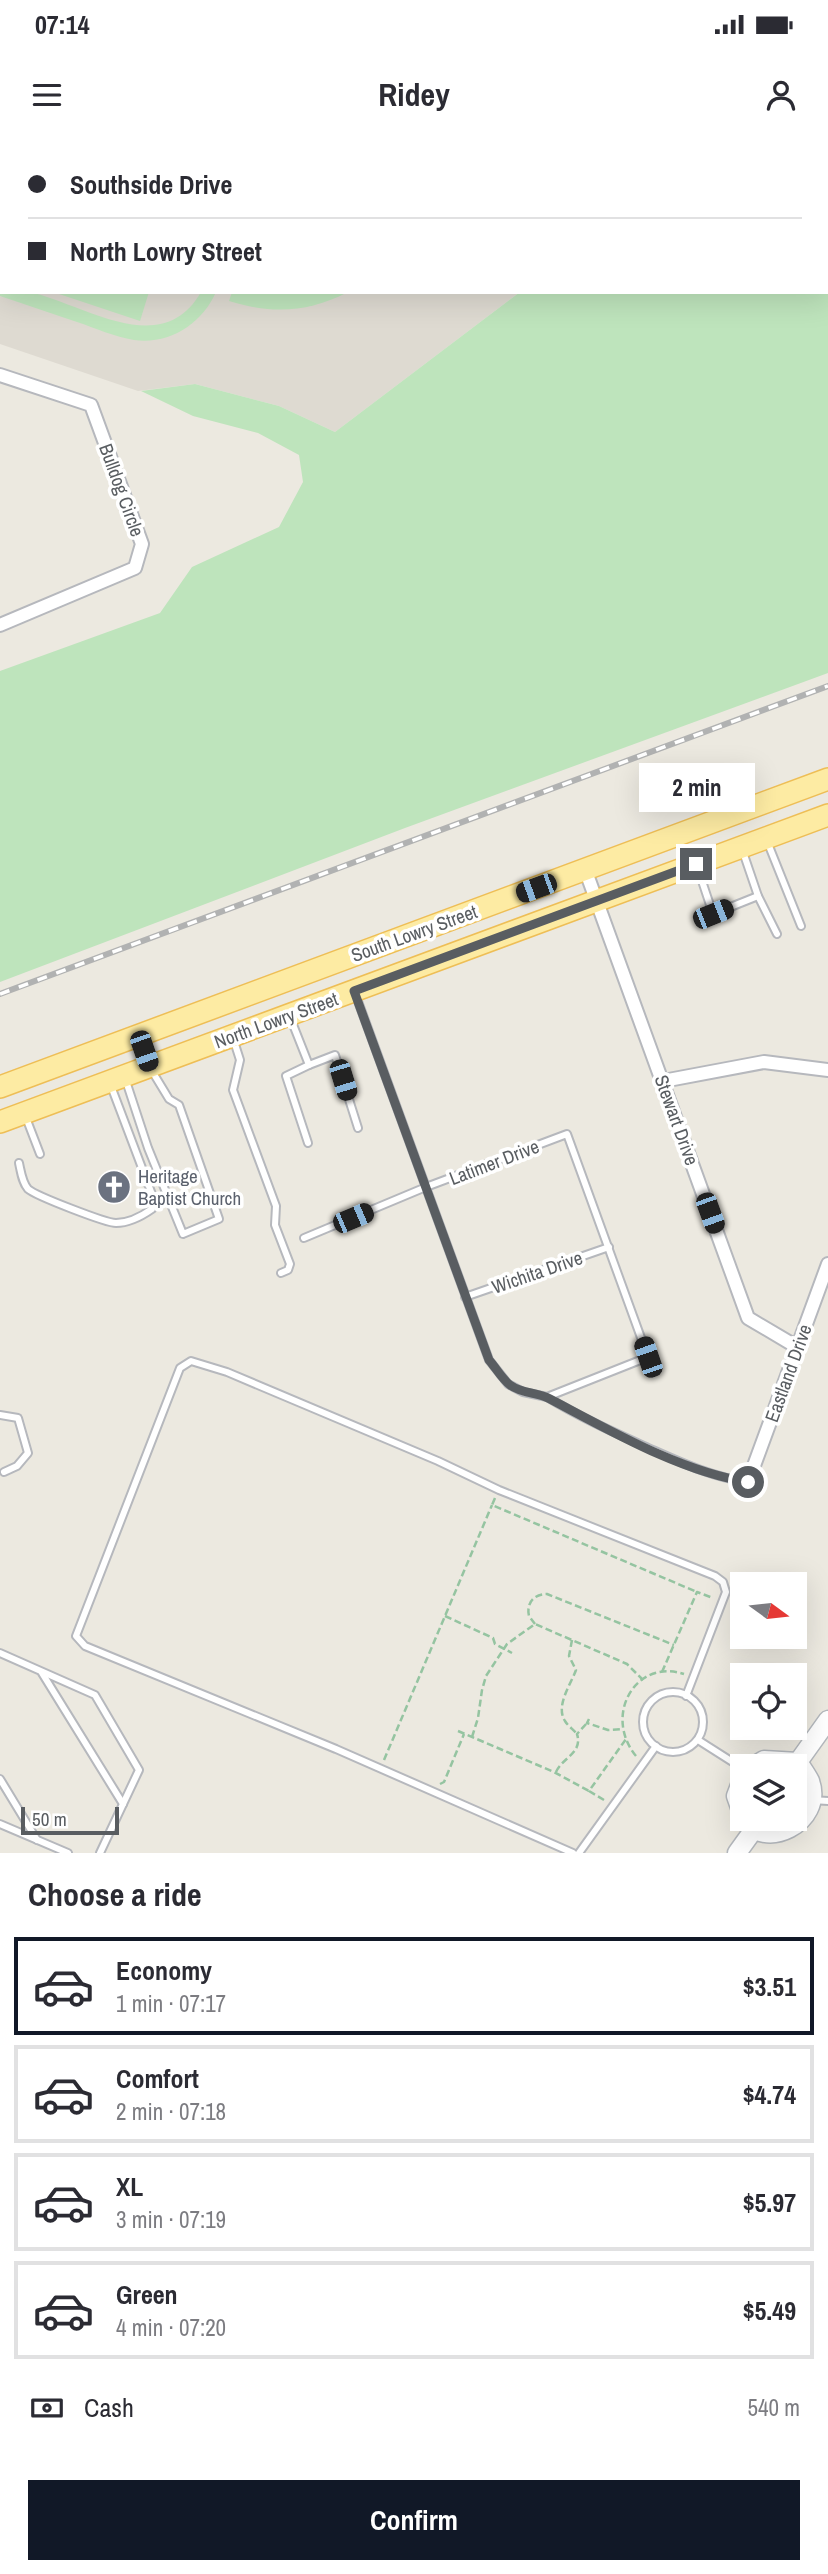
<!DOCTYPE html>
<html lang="en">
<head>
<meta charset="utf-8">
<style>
	body { margin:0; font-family:"Archivo Narrow",sans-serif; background:#f7f7f7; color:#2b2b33; height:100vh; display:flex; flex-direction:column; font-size:26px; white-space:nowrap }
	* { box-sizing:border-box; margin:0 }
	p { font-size:23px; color:#7c7c81 }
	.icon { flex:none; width:38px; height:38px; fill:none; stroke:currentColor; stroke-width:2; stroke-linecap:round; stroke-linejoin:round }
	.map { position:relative; height:1713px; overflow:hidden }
	.sheet { display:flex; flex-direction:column; background:#fff; flex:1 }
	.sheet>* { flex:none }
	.guide { position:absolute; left:0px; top:0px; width:830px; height:154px; box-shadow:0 7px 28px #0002; display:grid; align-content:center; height:154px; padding:0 28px; background:#fff }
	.needle { width:46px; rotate:105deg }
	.tools { position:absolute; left:730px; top:1432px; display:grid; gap:14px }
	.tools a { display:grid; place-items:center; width:77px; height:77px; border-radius:0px; background:#fff; box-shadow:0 7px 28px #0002; font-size:35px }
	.scale { position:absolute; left:21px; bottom:18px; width:98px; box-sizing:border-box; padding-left:7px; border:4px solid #595d61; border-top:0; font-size:19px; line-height:24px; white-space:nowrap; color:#595d61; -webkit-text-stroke:5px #fff; paint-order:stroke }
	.end { position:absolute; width:32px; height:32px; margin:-16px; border:9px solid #595d61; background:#fff; box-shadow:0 0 0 4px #fff }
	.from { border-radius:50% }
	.bubble { position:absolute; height:49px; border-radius:0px; background:#fff; box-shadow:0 7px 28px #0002; font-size:23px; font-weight:800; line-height:49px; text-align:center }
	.car { position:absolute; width:21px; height:42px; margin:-21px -10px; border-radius:9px; box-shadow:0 0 5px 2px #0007; background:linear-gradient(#222 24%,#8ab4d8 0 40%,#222 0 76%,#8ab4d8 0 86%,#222 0) }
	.guide b { display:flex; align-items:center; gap:24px; height:66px; font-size:26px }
	.guide b+b { border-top:2px solid #e1e1e2 }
	.guide i { width:18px; height:18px; background:#2b2b33 }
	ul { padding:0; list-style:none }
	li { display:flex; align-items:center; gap:21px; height:98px; margin:0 14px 10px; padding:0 14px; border:4px solid #e1e1e2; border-radius:0px }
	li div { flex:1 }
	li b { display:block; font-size:26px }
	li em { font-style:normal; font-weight:800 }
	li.current { border-color:#111827 }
	li>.icon { width:63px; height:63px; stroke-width:1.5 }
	h2 { padding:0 28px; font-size:32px; line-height:84px }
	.pay { display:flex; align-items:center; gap:18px; height:77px; padding:0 28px; font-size:26px }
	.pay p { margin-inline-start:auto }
	.button { display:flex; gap:14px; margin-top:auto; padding:14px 28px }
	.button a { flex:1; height:80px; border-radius:0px; background:#111827; color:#fff; font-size:28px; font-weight:800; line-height:80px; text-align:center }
	.status { display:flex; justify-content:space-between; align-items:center; height:49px; padding:0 35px; background:#fff; direction:ltr }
	.status svg { height:19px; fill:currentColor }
	header { display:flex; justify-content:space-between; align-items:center; height:91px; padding:0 28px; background:#fff; font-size:32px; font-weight:800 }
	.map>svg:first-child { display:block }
	.education { fill:#dedad1 }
	.green { fill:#bee4bc }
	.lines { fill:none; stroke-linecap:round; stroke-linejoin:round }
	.river { stroke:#9ed8fd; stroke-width:23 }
	.lane-casing { stroke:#b6b8bd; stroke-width:10 }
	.street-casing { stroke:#b6b8bd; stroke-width:16 }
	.secondary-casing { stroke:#b4b8bd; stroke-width:21 }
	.primary-casing { stroke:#eebe56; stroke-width:24 }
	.path { stroke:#95c4a1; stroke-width:2.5; stroke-dasharray:7 3.5; stroke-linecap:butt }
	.lane { stroke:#fff; stroke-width:6 }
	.street { stroke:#fff; stroke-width:12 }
	.secondary { stroke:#fff; stroke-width:18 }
	.primary { stroke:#fdeba3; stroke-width:21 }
	.rail-casing { stroke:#b1b2b2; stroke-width:6 }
	.rail { stroke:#fff; stroke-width:3.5; stroke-dasharray:10; stroke-linecap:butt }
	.route { stroke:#595d61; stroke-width:9 }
	.labels { text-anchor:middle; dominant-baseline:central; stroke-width:7; stroke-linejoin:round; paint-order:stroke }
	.street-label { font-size:19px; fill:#595d61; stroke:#fff }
	.worship-label { font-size:19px; fill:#5b616d; stroke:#fff; text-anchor:start }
</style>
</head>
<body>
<div class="status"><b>07:14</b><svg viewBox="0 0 49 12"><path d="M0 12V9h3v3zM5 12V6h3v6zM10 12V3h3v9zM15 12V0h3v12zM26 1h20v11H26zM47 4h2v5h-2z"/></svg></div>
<header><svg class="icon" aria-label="menu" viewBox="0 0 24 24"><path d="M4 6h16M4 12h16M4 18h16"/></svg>Ridey<svg class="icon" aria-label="person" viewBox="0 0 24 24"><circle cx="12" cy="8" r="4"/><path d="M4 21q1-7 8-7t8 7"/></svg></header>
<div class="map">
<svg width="828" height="1713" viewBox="0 0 828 1713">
	<rect width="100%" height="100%" fill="#ece9e0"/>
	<!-- education -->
	<polygon class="education" points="0,0 261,2 2,2 2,152 520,152 335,292 279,266 195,244 138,251 0,204"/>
	<!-- green -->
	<g class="green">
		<polygon points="539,0 828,0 828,37 828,2"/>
		<polygon points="828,72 828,533 405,688 0,842 0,531 160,473 192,427 279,387 303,342 299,315 258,293 193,276 141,251 195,244 279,266 335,292 520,152 828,152"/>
		<path d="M 0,142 L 2,152 C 12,152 24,151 34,153 C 88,167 163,219 201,152 L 216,152 C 202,184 169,205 134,200 C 115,197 95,188 77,182 C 51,173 26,165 0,156 Z"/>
		<polygon points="53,152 149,152 140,181"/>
		<path d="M 232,152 L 348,152 C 308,173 271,174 229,161 Z"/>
	</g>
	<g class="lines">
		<!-- river -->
		<polyline class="river" points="395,0 405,2"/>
		<!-- lane casing -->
		<g class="lane-casing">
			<g id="lane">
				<polyline points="202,0 208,2"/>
				<polyline points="767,701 801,786"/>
				<polyline points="742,709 758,756 777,794"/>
				<polyline points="698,729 713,774 758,756"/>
				<polyline points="290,877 309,925 335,915 358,988"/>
				<polyline points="233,898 240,920 233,950 276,1066 275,1085 290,1124 288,1130 281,1133"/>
				<polyline points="126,941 148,1008 183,1094 219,1079 179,965 169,959 152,931"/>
				<polyline points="25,975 40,1014"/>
				<polyline points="308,1003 286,936 309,925"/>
				<path d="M 19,1023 C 21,1032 22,1042 28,1049 C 36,1056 106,1083 116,1083 C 129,1083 142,1076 152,1069 L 153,1057 L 111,946"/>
				<polyline points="304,1098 426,1047 567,994 648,1217 547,1257 523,1252 508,1244 489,1220 355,853"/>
				<polyline points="465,1157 609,1107"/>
				<path d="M 547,1257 C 578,1276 611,1291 644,1306 C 678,1321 711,1337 748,1342"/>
				<polyline points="0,1275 18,1278 28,1313 17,1326 4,1332"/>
				<polyline points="0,1513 95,1555 139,1630 100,1713"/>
				<polyline points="42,1533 123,1664"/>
				<circle cx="673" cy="1582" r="30"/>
				<polyline points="698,1600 742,1628"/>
				<polyline points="0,1639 37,1700"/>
				<polyline points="812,1660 828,1661"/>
				<polyline points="0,1684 68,1713"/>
				<polyline points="573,1713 336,1609 85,1506 76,1496 180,1228 191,1221 227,1232 438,1321 499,1350 715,1436 723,1442 726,1452 686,1556"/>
				<polyline points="579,1713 656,1606"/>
			</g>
		</g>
		<!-- street casing -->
		<g class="street-casing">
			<g id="street">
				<polyline points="0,235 91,265 142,404 135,428 0,485"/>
				<polyline points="585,729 748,1178 797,1207"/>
				<polyline points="663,941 764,922 828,930"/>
				<polyline points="748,1342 828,1124"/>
			</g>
		</g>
		<!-- secondary casing -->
		<g class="secondary-casing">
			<g id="secondary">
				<polyline points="798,1622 828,1580"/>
				<polyline points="754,1626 764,1620 798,1622"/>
				<polyline points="742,1640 736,1656 742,1673"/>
				<path d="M 744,1678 C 762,1713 825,1683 810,1641 C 807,1635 802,1628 798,1622"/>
				<polyline points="737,1713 755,1688"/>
			</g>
		</g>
		<!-- primary casing -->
		<g class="primary-casing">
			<g id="primary">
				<polyline points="0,947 828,639"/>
				<polyline points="0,982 828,675"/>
			</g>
		</g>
		<!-- path -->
		<g class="path">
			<polyline points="495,1358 492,1365 697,1452"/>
			<polyline points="445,1476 493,1498 495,1504 512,1513"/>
			<path d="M 535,1484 L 529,1476 C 526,1463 534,1454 547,1454 L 674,1505"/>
			<path d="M 572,1500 L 569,1516 L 576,1530 C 571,1544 555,1566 565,1581 C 568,1586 574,1590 577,1594"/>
			<polyline points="662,1532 697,1452 713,1458"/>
			<polyline points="589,1579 587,1583 608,1590 623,1589"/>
			<polyline points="458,1591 554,1632 589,1651"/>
			<polyline points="472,1597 478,1578 482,1550 486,1536 507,1504 535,1484 627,1524 643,1540"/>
			<path d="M 636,1616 C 603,1576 635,1518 684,1534"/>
			<polyline points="384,1620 492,1365"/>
			<path d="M 556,1632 C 563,1617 583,1613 577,1594 L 587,1583"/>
			<polyline points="440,1644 444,1642 464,1594"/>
			<polyline points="604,1660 589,1651 626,1599"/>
		</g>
		<!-- lane -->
		<use href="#lane" class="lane"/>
		<!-- street -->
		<use href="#street" class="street"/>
		<!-- secondary -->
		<use href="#secondary" class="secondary"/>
		<!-- primary -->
		<use href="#primary" class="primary"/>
		<!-- rail casing -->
		<g class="rail-casing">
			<polyline id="rail" points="0,854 828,546"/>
		</g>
		<!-- rail -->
		<use href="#rail" class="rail"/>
	</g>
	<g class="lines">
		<!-- route -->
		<path class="route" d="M 696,724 L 354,851 L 489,1220 C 496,1228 502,1239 510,1245 C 522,1254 537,1252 550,1259 C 609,1290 681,1332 748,1342"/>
	</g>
	<!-- icons -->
	<defs>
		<g id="church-disc" transform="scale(1.75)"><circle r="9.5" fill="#6b7280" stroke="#fff"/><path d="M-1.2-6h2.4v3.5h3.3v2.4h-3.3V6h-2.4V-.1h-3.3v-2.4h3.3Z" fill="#fff"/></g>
	</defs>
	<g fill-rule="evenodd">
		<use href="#church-disc" x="114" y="1047"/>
	</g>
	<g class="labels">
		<!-- street labels -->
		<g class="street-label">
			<text transform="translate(122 350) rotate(70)">Bulldog Circle</text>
			<text transform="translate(414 793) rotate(-20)">South Lowry Street</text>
			<text transform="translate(276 880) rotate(-20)">North Lowry Street</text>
			<text transform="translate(677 980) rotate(70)">Stewart Drive</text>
			<text transform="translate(494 1022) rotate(-21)">Latimer Drive</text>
			<text transform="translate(537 1132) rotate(-19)">Wichita Drive</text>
			<text transform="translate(788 1233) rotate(-70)">Eastland Drive</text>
		</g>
		<!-- worship labels -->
		<g class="worship-label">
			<text x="138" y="1036">Heritage<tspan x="138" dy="22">Baptist Church</tspan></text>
		</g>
	</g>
</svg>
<div class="tools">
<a><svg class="needle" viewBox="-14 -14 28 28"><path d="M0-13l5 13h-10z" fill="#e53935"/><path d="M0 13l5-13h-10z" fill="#7c7c81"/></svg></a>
<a><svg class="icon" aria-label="locate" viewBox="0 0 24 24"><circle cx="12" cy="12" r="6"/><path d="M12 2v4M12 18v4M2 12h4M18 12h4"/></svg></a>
<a><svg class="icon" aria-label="layers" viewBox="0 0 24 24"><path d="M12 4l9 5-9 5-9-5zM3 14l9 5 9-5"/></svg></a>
</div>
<div class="scale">50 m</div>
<i class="end from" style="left:748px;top:1342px"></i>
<i class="end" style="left:696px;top:724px"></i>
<div class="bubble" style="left:639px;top:623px;width:116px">2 min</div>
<i class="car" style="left:536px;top:748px;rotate:250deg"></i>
<i class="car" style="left:713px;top:774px;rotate:68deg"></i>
<i class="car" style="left:144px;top:911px;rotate:161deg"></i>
<i class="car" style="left:343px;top:940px;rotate:163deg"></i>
<i class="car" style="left:710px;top:1073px;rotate:160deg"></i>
<i class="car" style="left:353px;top:1078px;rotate:67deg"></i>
<i class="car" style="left:648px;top:1217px;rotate:341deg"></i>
<div class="guide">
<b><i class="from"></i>Southside Drive</b>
<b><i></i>North Lowry Street</b>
</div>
</div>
<section class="sheet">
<h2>Choose a ride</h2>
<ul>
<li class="current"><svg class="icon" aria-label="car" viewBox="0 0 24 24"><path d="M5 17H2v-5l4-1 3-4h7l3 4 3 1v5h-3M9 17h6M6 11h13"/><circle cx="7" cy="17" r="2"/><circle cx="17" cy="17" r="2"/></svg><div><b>Economy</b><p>1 min · 07:17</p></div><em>$3.51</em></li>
<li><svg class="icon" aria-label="car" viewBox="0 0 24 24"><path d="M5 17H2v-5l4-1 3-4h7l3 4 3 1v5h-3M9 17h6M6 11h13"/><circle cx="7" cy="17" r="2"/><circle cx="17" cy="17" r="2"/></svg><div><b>Comfort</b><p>2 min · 07:18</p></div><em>$4.74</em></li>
<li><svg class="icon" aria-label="car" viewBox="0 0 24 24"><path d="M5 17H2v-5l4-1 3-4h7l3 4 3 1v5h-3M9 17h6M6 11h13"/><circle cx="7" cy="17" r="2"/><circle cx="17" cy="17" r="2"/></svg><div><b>XL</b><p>3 min · 07:19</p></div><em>$5.97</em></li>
<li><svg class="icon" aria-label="car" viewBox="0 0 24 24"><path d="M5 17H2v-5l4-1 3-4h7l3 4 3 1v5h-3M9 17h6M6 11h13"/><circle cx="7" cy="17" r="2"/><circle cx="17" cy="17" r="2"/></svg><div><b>Green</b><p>4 min · 07:20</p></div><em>$5.49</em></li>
</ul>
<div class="pay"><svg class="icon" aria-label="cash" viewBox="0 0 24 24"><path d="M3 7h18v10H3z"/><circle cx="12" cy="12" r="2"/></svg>Cash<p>540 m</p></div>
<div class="button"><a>Confirm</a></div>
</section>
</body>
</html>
